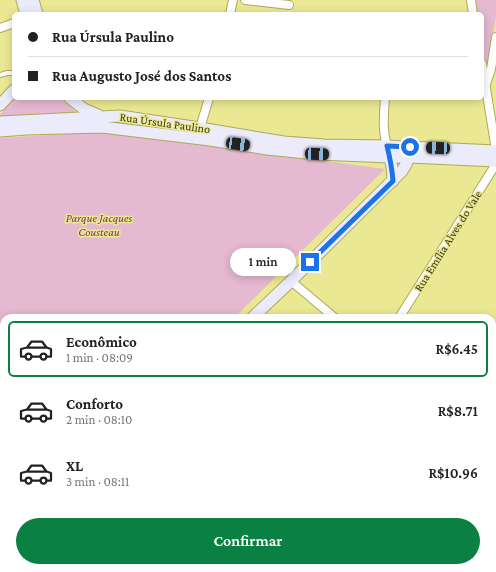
<!DOCTYPE html>
<html lang="pt">
<head>
<meta charset="utf-8">
<style>
	body { margin:0; font-family:"Crimson Pro",serif; background:#f6f6f6; color:#222; height:100vh; display:flex; flex-direction:column; font-size:15px; white-space:nowrap }
	* { box-sizing:border-box; margin:0 }
	p { font-size:13px; color:#767676 }
	.icon { flex:none; width:22px; height:22px; fill:none; stroke:currentColor; stroke-width:2; stroke-linecap:round; stroke-linejoin:round }
	.map { position:relative; flex:1; overflow:hidden }
	.details { position:absolute; left:0px; top:314px; width:496px; height:258px; display:flex; flex-direction:column; background:#fff; border-radius:12px 12px 0 0; box-shadow:0 2px 10px #0003 }
	.details>* { flex:none }
	.top-card { position:absolute; left:12px; top:12px; width:472px; height:88px; border-radius:6px; box-shadow:0 2px 10px #0003; display:grid; align-content:center; height:88px; padding:0 16px; background:#fff }
	.end { position:absolute; width:18px; height:18px; margin:-9px; border:5px solid #1a73e8; background:#fff; box-shadow:0 0 0 2px #fff }
	.from { border-radius:50% }
	.bubble { position:absolute; height:28px; border-radius:14px; background:#fff; box-shadow:0 2px 10px #0003; font-size:13px; font-weight:600; line-height:28px; text-align:center }
	.car { position:absolute; width:12px; height:24px; margin:-12px -6px; border-radius:5px; box-shadow:0 0 3px 1px #0007; background:linear-gradient(#222 24%,#8ab4d8 0 40%,#222 0 76%,#8ab4d8 0 86%,#222 0) }
	.top-card b { display:flex; align-items:center; gap:14px; height:38px; font-size:15px }
	.top-card b+b { border-top:1px solid #e0e0e0 }
	.top-card i { width:10px; height:10px; background:#222 }
	ul { padding:7px 0 0; list-style:none }
	li { display:flex; align-items:center; gap:12px; height:56px; margin:0 8px 6px; padding:0 8px; border:2px solid transparent; border-radius:6px }
	li div { flex:1 }
	li b { display:block; font-size:15px }
	li em { font-style:normal; font-weight:600 }
	li.selected { border-color:#0b8043 }
	li>.icon { width:36px; height:36px; stroke-width:1.5 }
	.primary-button { display:flex; gap:8px; margin-top:auto; padding:8px 16px }
	.primary-button a { flex:1; height:46px; border-radius:24px; background:#0b8043; color:#fff; font-size:16px; font-weight:600; line-height:46px; text-align:center }
	.map>svg:first-child { display:block }
	.green { fill:#e5b9d0 }
	.lines { fill:none; stroke-linecap:round; stroke-linejoin:round }
	.lane-casing { stroke:#aea956; stroke-width:6 }
	.street-casing { stroke:#aea956; stroke-width:10 }
	.secondary-casing { stroke:#aea956; stroke-width:13 }
	.lane { stroke:#fff; stroke-width:4 }
	.street { stroke:#fff; stroke-width:8 }
	.secondary { stroke:#ecebfc; stroke-width:11 }
	.route { stroke:#1a73e8; stroke-width:5 }
	.labels { text-anchor:middle; dominant-baseline:central; stroke-width:3; stroke-linejoin:round; paint-order:stroke }
	.street-label { font-size:12px; fill:#393714; stroke:#ebe893 }
	.park-label { font-size:12px; font-style:italic; fill:#823061; stroke:#ebe893 }
</style>
</head>
<body>
<div class="map">
<svg width="496" height="572" viewBox="0 0 496 572">
	<rect width="100%" height="100%" fill="#ebe893"/>
	<!-- green -->
	<g class="green">
		<polygon points="474,0 496,0 496,16 486,79 482,52 482,14 476,14"/>
		<polygon points="14,97 14,98 62,98 78,114 24,115 0,117 0,115"/>
		<polygon points="99,132 193,139 282,155 385,169 234,318 4,318 4,489 0,492 0,138"/>
		<polygon points="254,568 401,568 399,572 252,572"/>
	</g>
	<g class="lines">
		<!-- lane casing -->
		<g class="lane-casing">
			<g id="lane">
				<polyline points="0,75 7,73 14,73"/>
				<polyline points="492,336 496,327"/>
			</g>
		</g>
		<!-- street casing -->
		<g class="street-casing">
			<g id="street">
				<polyline points="245,0 289,5"/>
				<polyline points="471,0 473,14"/>
				<polyline points="230,14 233,0"/>
				<polyline points="0,28 14,23"/>
				<polyline points="482,64 496,150"/>
				<polyline points="486,84 491,69 496,37"/>
				<path d="M 385,98 C 384,114 382,130 387,146"/>
				<polyline points="200,128 209,98"/>
				<polyline points="291,281 335,318"/>
				<polyline points="399,318 496,164"/>
				<polyline points="43,568 47,572"/>
				<polyline points="190,568 194,572"/>
				<polyline points="484,568 495,572"/>
				<polyline points="238,572 241,568"/>
				<polyline points="437,572 438,568"/>
			</g>
		</g>
		<!-- secondary casing -->
		<g class="secondary-casing">
			<g id="secondary">
				<polyline points="22,0 26,14"/>
				<polyline points="33,0 37,14"/>
				<polyline points="70,98 84,109 98,115"/>
				<polyline points="0,105 14,90"/>
				<polyline points="0,122 120,116 200,128 284,142 324,145 387,146 496,151"/>
				<polyline points="0,131 26,129 102,127 210,140 267,149 317,154 390,157 409,157 496,161"/>
				<polyline points="388,150 392,167 393,181"/>
				<path d="M 252,318 L 291,281 L 402,171 C 407,163 409,160 409,150"/>
				<polyline points="0,552 4,548"/>
			</g>
		</g>
		<!-- lane -->
		<use href="#lane" class="lane"/>
		<!-- street -->
		<use href="#street" class="street"/>
		<!-- secondary -->
		<use href="#secondary" class="secondary"/>
	</g>
	<g class="lines">
		<!-- route -->
		<path class="route" d="M 310,262 L 393,181 C 392,168 390,158 387,146 L 410,147"/>
	</g>
	<g class="labels">
		<!-- street labels -->
		<g class="street-label">
			<text transform="translate(165 123) rotate(8)">Rua Úrsula Paulino</text>
			<text transform="translate(448 241) rotate(-58)">Rua Emília Alves do Vale</text>
		</g>
		<!-- park labels -->
		<g class="park-label">
			<text x="99" y="218">Parque Jacques<tspan x="99" dy="14">Cousteau</tspan></text>
		</g>
	</g>
</svg>
<i class="end from" style="left:410px;top:147px"></i>
<i class="end" style="left:310px;top:262px"></i>
<div class="bubble" style="left:230px;top:248px;width:66px">1 min</div>
<i class="car" style="left:238px;top:144px;rotate:98deg"></i>
<i class="car" style="left:438px;top:148px;rotate:272deg"></i>
<i class="car" style="left:317px;top:154px;rotate:92deg"></i>
<div class="top-card">
<b><i class="from"></i>Rua Úrsula Paulino</b>
<b><i></i>Rua Augusto José dos Santos</b>
</div>
<section class="details">
<ul>
<li class="selected"><svg class="icon" aria-label="car" viewBox="0 0 24 24"><path d="M5 17H2v-5l4-1 3-4h7l3 4 3 1v5h-3M9 17h6M6 11h13"/><circle cx="7" cy="17" r="2"/><circle cx="17" cy="17" r="2"/></svg><div><b>Econômico</b><p>1 min · 08:09</p></div><em>R$6.45</em></li>
<li><svg class="icon" aria-label="car" viewBox="0 0 24 24"><path d="M5 17H2v-5l4-1 3-4h7l3 4 3 1v5h-3M9 17h6M6 11h13"/><circle cx="7" cy="17" r="2"/><circle cx="17" cy="17" r="2"/></svg><div><b>Conforto</b><p>2 min · 08:10</p></div><em>R$8.71</em></li>
<li><svg class="icon" aria-label="car" viewBox="0 0 24 24"><path d="M5 17H2v-5l4-1 3-4h7l3 4 3 1v5h-3M9 17h6M6 11h13"/><circle cx="7" cy="17" r="2"/><circle cx="17" cy="17" r="2"/></svg><div><b>XL</b><p>3 min · 08:11</p></div><em>R$10.96</em></li>
</ul>
<div class="primary-button"><a>Confirmar</a></div>
</section>
</div>
</body>
</html>
